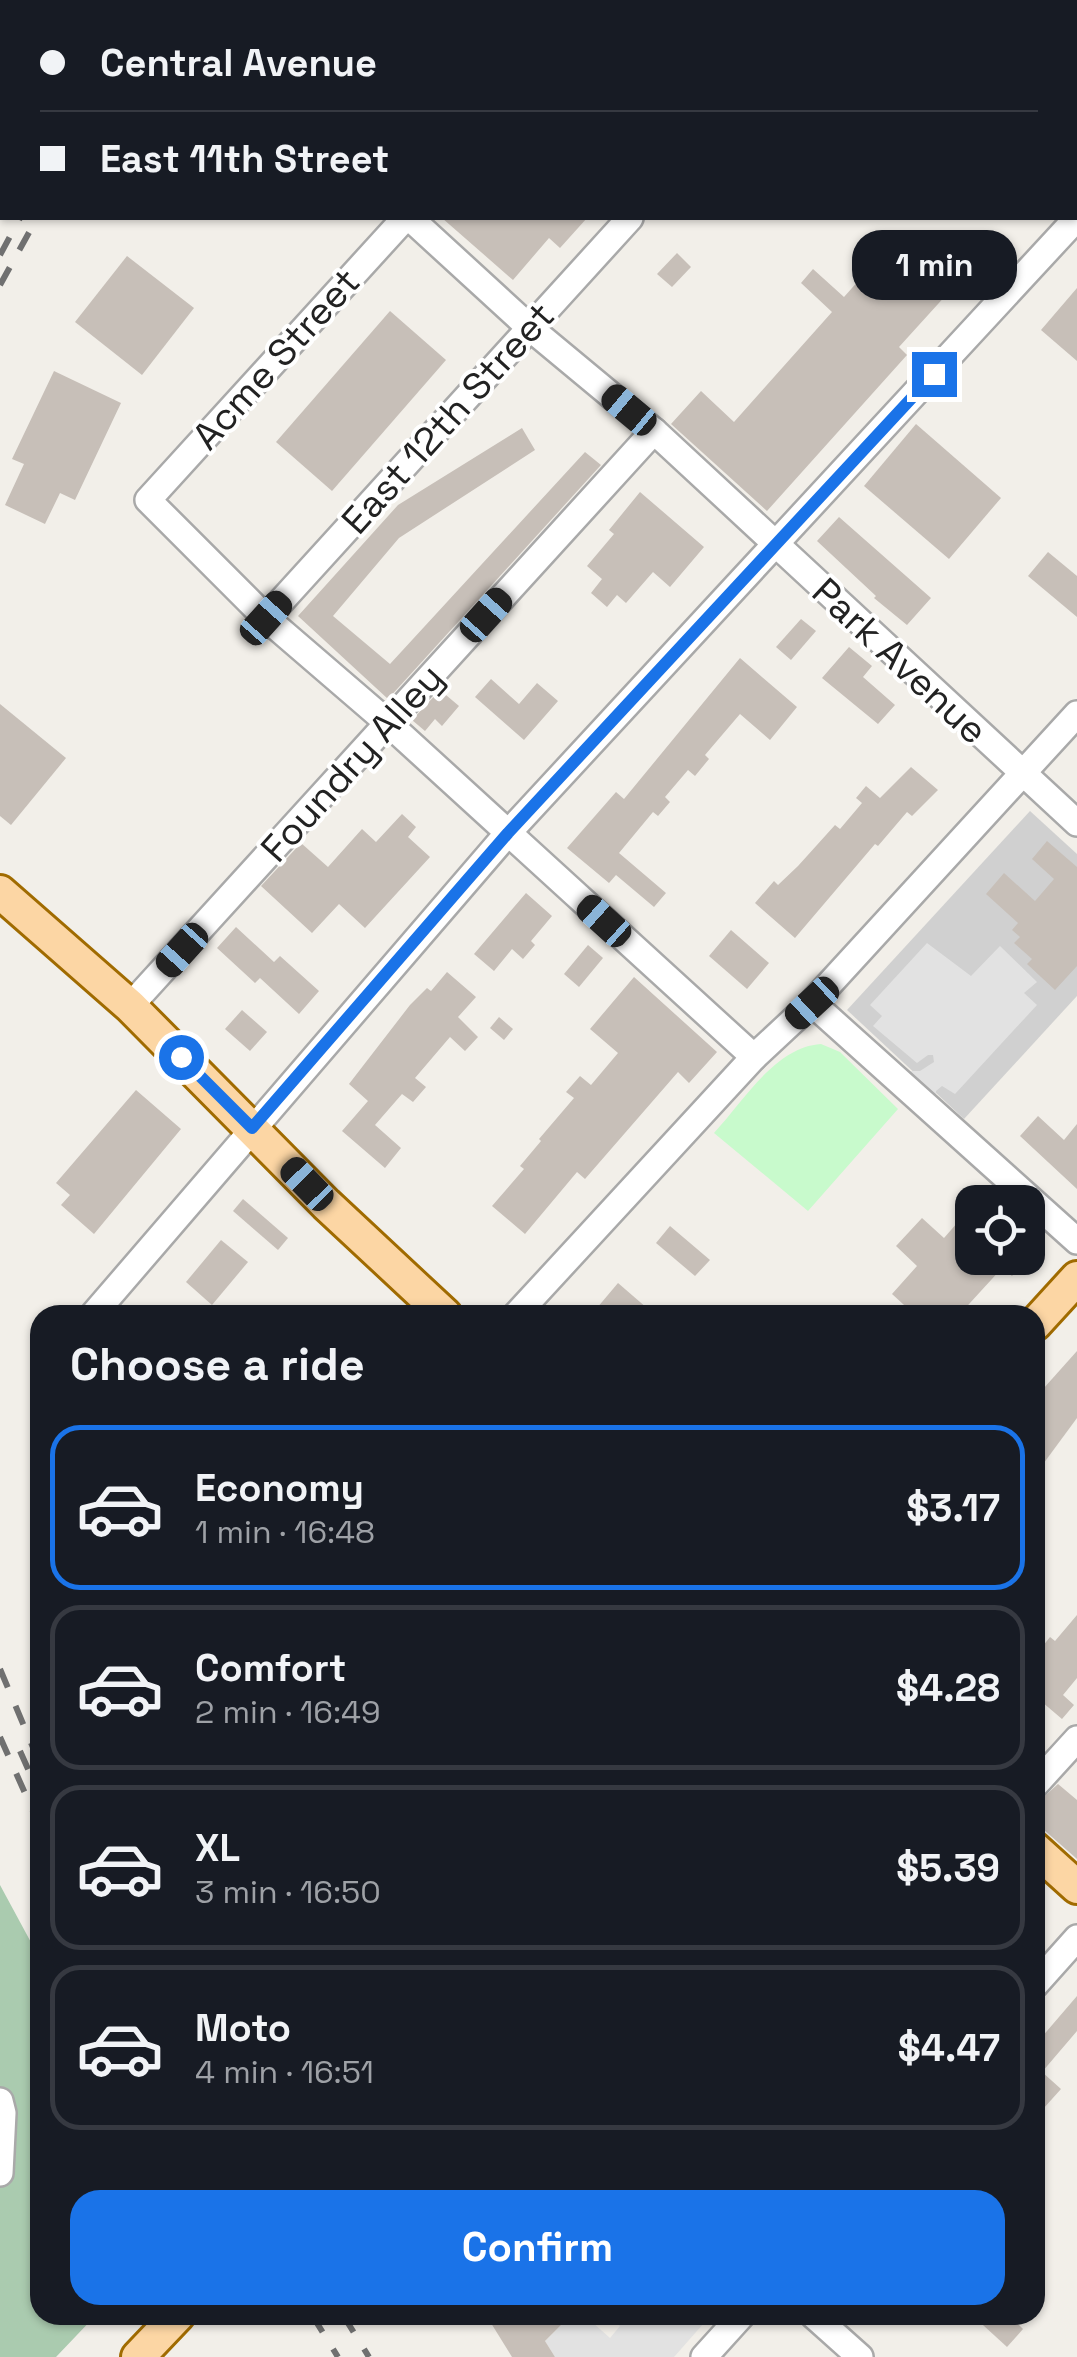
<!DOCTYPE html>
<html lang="en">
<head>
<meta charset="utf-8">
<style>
	body { margin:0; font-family:"Space Grotesk",sans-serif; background:#242831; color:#f1f3f6; height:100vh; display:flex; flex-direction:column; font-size:38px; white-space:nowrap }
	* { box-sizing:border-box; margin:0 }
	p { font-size:32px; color:#9ea1a6 }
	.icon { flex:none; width:55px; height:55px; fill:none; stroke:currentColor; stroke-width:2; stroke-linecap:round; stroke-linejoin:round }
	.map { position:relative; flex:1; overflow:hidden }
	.sheet { position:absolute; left:30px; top:1305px; width:1015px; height:1020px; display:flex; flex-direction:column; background:#171b24; border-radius:30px; box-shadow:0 2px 8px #0004 }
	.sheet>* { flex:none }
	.top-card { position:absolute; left:0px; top:0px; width:1078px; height:220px; box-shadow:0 2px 8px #0004; display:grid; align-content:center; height:220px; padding:0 40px; background:#171b24 }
	.fabs { position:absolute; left:955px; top:1185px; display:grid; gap:20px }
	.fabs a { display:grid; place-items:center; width:90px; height:90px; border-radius:20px; background:#171b24; box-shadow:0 2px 8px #0004; font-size:50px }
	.end { position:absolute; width:45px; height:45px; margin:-22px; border:12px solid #1a73e8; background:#fff; box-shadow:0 0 0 5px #fff }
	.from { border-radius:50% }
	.bubble { position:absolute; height:70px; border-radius:30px; background:#171b24; box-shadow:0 2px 8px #0004; font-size:32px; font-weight:600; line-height:70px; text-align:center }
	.car { position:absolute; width:30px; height:60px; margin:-30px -15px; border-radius:12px; box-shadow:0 0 8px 2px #0007; background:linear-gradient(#222 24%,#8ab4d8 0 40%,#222 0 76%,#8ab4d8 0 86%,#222 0) }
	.top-card b { display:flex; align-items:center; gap:35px; height:95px; font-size:38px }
	.top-card b+b { border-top:2px solid #363941 }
	.top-card i { width:25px; height:25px; background:#f1f3f6 }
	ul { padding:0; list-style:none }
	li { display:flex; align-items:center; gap:30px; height:165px; margin:0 20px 15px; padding:0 20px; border:5px solid #363941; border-radius:30px }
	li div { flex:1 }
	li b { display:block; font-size:38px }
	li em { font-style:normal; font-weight:600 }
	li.active { border-color:#1a73e8 }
	li>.icon { width:90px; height:90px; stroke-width:1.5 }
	h2 { padding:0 40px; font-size:45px; line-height:120px }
	.cta { display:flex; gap:20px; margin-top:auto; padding:20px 40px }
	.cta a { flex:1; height:115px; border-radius:30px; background:#1a73e8; color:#fff; font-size:40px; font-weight:600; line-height:115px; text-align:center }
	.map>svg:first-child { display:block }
	.religious { fill:#d0d0d0 }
	.cemetery { fill:#aacbaf }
	.park { fill:#c8facc }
	.parking { fill:#e2e2e2 }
	.building { fill:#c7bfb8 }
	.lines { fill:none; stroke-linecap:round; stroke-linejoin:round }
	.minor-casing { stroke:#a9a9a9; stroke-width:30 }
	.major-casing { stroke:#a06b00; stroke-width:38 }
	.minor { stroke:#fff; stroke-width:25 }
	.major { stroke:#fcd6a4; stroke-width:32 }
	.rail { stroke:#707070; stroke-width:6; stroke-dasharray:20 20; stroke-linecap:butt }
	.route { stroke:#1a73e8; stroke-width:12 }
	.labels { text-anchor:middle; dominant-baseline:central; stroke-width:8; stroke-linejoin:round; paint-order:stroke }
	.street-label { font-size:38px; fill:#222; stroke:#fff }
</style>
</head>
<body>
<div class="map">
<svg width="1077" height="2357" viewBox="0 0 1077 2357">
	<rect width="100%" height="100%" fill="#f2efe9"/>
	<!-- religious -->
	<polygon class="religious" points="1030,811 1077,854 1077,996 964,1119 847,1010"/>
	<!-- cemetery -->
	<polygon class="cemetery" points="0,1885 40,1959 40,2315 96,2315 56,2357 0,2357"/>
	<!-- park -->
	<path class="park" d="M 821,1044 L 840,1052 L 898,1109 L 808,1211 L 714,1133 C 744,1101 775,1047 821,1044 Z"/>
	<!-- parking -->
	<g class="parking">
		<polygon points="927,943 971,976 1000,946 1037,982 1024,993 1037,1005 955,1094 942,1086 936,1091 936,1096 909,1071 920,1071 934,1062 933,1055 928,1055 917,1063 873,1026 882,1016 870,1005"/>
		<polygon points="571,2315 584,2315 610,2338 620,2326 607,2315 711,2315 674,2357 555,2357 545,2341"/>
	</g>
	<!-- building -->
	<g class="building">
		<polygon points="442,218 587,218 560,248 549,238 513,280"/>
		<polygon points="892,243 948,293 899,347 907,355 767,511 671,424 701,391 734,422 832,312 801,283 813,269 844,297"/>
		<polygon points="677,253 691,267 672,287 657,274"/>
		<polygon points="127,256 194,308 142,375 75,322"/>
		<polygon points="1077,288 1077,361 1041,330"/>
		<polygon points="390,311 446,360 332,491 276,442"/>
		<polygon points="54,371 121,403 75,500 60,493 45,524 5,505 24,464 12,459"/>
		<polygon points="916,424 1001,498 949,559 864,486"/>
		<polygon points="522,428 535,450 399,538 333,616 390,664 585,452 601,465 388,699 298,616 398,505"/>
		<polygon points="640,492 704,547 670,587 653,572 626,603 617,595 607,607 591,593 602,579 587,566 614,534 609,530"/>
		<polygon points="839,517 931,598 907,625 874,598 876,596 817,541"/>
		<polygon points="1048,552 1077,576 1077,617 1028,576"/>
		<polygon points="801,619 816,631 791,660 776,647"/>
		<polygon points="849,647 872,666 863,677 895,705 878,724 822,678"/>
		<polygon points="740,658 797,707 770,740 740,714 705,755 709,759 695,776 688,770 665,797 670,802 658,816 653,812 619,853 666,893 654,907 616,875 609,883 567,848 616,792 624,799"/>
		<polygon points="491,679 519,704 537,683 558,701 524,740 475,697"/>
		<polygon points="440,690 459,706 442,726 435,719 425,731 412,720"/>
		<polygon points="0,704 66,758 11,825 0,816"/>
		<polygon points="911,767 938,790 912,816 907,812 878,846 875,844 795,938 755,903 774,881 778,885 798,866 835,825 840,829 862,803 856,798 866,786 880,798"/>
		<polygon points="402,814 416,827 408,837 430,857 365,928 339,904 312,933 261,886 301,843 328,867 362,829 376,842"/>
		<polygon points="1047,841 1077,867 1077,966 1055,990 1027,964 1032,959 1014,943 1020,937 1012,930 1018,923 986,894 1004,873 1035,901 1054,879 1032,859"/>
		<polygon points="526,893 552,916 531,941 535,945 523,959 512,949 494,971 474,954"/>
		<polygon points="236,927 274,962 280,956 319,991 299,1014 260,978 255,983 217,948"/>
		<polygon points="731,930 769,963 747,989 709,956"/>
		<polygon points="588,945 603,958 579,987 564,974"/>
		<polygon points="447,972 476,997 458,1017 478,1037 465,1051 450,1037 415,1078 426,1087 413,1102 402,1094 375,1125 401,1148 385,1168 342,1131 368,1101 349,1084 410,1005 427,988 431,991"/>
		<polygon points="634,977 717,1052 689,1083 678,1072 585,1179 577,1172 525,1234 492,1206 524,1169 520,1166 541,1141 539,1139 574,1098 566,1092 580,1076 591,1085 618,1053 590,1029"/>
		<polygon points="242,1010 267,1032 250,1051 225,1029"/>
		<polygon points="499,1017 513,1029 504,1040 490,1028"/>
		<polygon points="136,1090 181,1129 94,1234 61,1205 70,1195 56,1183"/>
		<polygon points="1038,1116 1064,1140 1077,1124 1077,1189 1020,1136"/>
		<polygon points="243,1199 288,1238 278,1250 233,1211"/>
		<polygon points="972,1206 972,1258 1029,1258 1012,1276 1002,1268 959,1315 915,1315 892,1294 917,1266 896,1246 922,1218 944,1238"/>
		<polygon points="670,1226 710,1260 695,1276 656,1243"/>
		<polygon points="221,1240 248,1262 212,1305 186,1282"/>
		<polygon points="618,1283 655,1315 591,1315"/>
		<polygon points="1077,1351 1077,1418 1035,1475 1035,1398"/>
		<polygon points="1077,1615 1077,1678 1063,1695 1074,1705 1062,1719 1035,1696 1035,1656 1050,1637 1055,1641"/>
		<polygon points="1058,1784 1077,1800 1077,1859 1035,1822 1035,1805"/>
		<polygon points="1077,1996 1077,2031 1042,2072 1061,2089 1043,2109 1035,2102 1035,2045"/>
		<polygon points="486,2315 571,2315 545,2341 555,2357 512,2357"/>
		<polygon points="972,2315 1009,2315 1023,2329 1007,2347"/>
	</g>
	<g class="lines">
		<!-- minor casing -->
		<g class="minor-casing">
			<g id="minor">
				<polyline points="826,2 828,0"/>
				<polyline points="405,218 148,500 266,618 388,723 754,1057"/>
				<polyline points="410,218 530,328 654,431 1077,823"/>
				<polyline points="266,618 630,218"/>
				<polyline points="812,1003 1077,1241"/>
				<polyline points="130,1006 654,431"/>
				<polyline points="93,1315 508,833 1077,218"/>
				<polyline points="516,1315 754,1057 812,1003 1077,714"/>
				<polyline points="1035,1785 1077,1739"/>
				<polyline points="1035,1985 1077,1938"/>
				<polyline points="0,2101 3,2113 0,2173"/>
				<polyline points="813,2315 860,2357"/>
				<polyline points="704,2357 742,2315"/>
			</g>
		</g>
		<!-- major casing -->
		<g class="major-casing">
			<g id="major">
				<polyline points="0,892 130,1006 326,1204 445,1315"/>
				<polyline points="1035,1324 1077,1278"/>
				<polyline points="1035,1849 1077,1887"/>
				<polyline points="138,2357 178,2315"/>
			</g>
		</g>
		<!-- minor -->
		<use href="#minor" class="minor"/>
		<!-- major -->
		<use href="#major" class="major"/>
		<!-- rail -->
		<g class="rail">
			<polyline points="18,2 19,0"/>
			<polyline points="163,2 165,0"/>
			<polyline points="181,2 184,0"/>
			<polyline points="0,33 2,29"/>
			<polyline points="0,255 20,218"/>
			<polyline points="0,285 37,218"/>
			<polyline points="0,1669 40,1764"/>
			<polyline points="40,1687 40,1688"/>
			<polyline points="0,1737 40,1827"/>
			<polyline points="20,1751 40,1796"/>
			<polyline points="312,2315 338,2357"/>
			<polyline points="343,2315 369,2357"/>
		</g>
	</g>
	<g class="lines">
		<!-- route -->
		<polyline class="route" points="181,1057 252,1128 508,833 934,374"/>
	</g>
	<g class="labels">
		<!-- street labels -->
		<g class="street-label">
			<text transform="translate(276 359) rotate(-48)">Acme Street</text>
			<text transform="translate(448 418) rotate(-48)">East 12th Street</text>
			<text transform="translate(900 661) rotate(43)">Park Avenue</text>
			<text transform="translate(352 763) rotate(-48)">Foundry Alley</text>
		</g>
	</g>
</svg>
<div class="fabs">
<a><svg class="icon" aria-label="locate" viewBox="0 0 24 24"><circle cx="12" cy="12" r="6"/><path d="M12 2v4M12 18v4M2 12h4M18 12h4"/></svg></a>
</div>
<i class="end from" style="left:181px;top:1057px"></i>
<i class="end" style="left:934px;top:374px"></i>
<div class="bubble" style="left:852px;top:230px;width:165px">1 min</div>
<i class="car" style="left:629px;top:410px;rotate:310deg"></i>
<i class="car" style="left:486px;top:615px;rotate:42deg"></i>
<i class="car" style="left:266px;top:618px;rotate:42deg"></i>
<i class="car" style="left:604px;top:921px;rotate:312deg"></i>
<i class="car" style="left:182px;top:950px;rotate:222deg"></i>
<i class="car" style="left:812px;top:1003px;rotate:227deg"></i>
<i class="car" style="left:307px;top:1184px;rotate:316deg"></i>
<div class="top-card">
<b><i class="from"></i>Central Avenue</b>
<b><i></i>East 11th Street</b>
</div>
<section class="sheet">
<h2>Choose a ride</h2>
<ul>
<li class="active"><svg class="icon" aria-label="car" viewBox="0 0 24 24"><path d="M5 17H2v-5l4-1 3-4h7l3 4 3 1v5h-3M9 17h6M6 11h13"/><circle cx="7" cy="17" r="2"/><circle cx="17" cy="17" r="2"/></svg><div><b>Economy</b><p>1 min · 16:48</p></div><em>$3.17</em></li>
<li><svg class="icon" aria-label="car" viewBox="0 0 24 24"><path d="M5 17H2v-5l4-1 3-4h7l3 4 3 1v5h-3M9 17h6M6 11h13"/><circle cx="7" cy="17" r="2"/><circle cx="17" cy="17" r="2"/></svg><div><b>Comfort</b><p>2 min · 16:49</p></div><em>$4.28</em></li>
<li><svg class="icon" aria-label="car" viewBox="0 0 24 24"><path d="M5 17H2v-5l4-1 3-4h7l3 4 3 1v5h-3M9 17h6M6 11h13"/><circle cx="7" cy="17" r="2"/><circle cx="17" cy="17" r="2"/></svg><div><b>XL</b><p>3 min · 16:50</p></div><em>$5.39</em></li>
<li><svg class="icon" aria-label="car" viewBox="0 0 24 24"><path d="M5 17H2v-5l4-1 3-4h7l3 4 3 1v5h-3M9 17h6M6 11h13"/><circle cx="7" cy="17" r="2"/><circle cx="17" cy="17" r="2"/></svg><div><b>Moto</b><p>4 min · 16:51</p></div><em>$4.47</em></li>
</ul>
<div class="cta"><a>Confirm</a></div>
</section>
</div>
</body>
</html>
